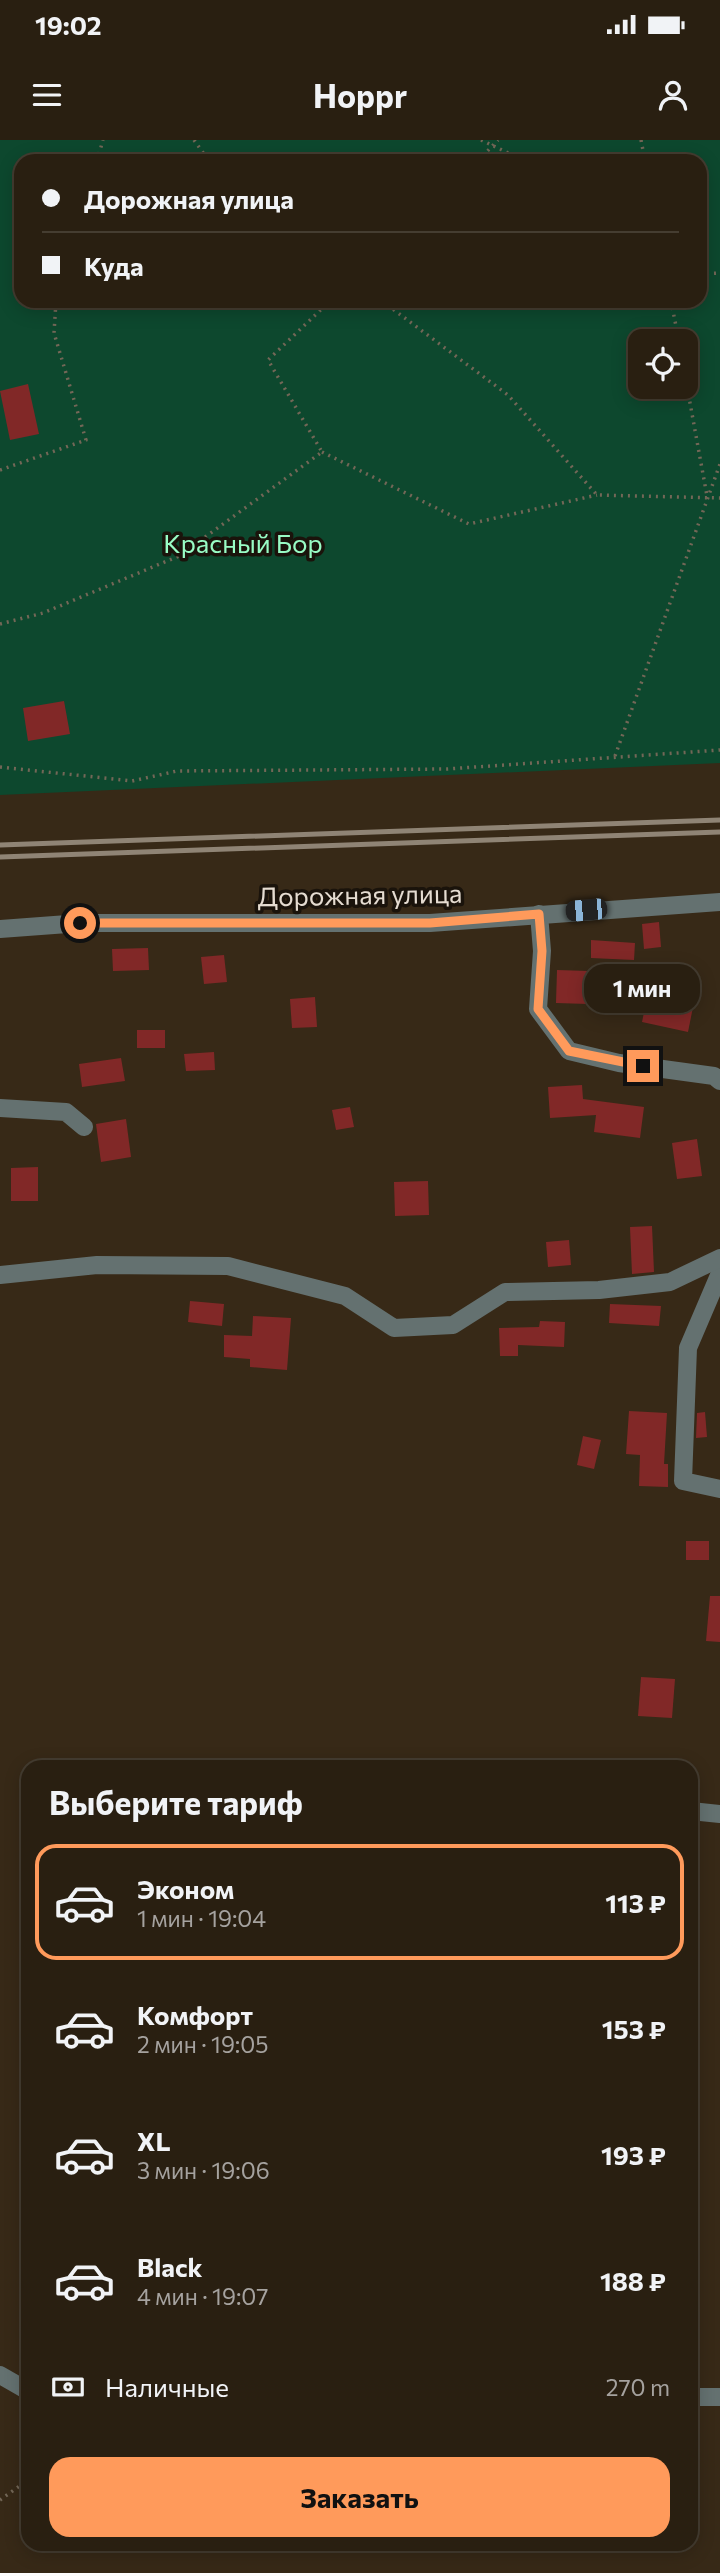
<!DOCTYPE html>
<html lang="ru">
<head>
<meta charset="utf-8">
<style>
	body { margin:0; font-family:Commissioner,sans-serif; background:#352c1f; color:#f1f3f6; height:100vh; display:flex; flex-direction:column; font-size:26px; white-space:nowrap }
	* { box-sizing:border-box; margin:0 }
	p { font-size:23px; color:#a5a29f }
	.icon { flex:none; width:38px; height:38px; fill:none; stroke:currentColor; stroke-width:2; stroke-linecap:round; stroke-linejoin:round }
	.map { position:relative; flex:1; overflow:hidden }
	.sheet { position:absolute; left:21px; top:1620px; width:677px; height:791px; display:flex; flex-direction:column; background:#291f11; border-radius:21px; box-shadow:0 4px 18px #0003,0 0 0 2px #453d31 }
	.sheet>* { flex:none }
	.banner { position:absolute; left:14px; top:14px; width:693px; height:154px; border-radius:21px; box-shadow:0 4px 18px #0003,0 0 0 2px #453d31; display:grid; align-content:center; height:154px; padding:0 28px; background:#291f11 }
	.tools { position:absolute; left:628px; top:189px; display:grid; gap:14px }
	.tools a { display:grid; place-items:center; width:70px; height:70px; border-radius:14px; background:#291f11; box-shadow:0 4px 18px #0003,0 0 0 2px #453d31; font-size:35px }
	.end { position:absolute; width:32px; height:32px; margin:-16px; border:9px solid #ff9a5b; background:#111; box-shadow:0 0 0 4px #111 }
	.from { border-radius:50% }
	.bubble { position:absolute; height:49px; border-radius:21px; background:#291f11; box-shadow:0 4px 18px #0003,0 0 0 2px #453d31; font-size:23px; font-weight:700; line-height:49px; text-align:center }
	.car { position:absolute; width:21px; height:42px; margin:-21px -10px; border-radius:9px; box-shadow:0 0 5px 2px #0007; background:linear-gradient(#222 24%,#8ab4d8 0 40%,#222 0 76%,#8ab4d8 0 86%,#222 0) }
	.banner b { display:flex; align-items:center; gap:24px; height:66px; font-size:26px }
	.banner b+b { border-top:2px solid #453d31 }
	.banner i { width:18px; height:18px; background:#f1f3f6 }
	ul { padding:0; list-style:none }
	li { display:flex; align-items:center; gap:21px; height:116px; margin:0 14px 10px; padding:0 14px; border:4px solid transparent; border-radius:21px }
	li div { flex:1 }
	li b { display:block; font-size:26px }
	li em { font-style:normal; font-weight:700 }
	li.selected { border-color:#ff9a5b }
	li>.icon { width:63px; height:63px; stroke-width:1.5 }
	h2 { padding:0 28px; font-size:32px; line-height:84px }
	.pay { display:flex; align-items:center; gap:18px; height:77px; padding:0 28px; font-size:26px }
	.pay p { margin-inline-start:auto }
	.button { display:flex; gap:14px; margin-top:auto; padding:14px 28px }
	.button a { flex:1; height:80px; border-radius:21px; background:#ff9a5b; color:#111; font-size:28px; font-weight:700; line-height:80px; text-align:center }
	.status { display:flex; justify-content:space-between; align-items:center; height:49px; padding:0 35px; background:#291f11; direction:ltr }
	.status svg { height:19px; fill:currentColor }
	header { display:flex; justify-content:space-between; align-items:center; height:91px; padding:0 28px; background:#291f11; font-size:32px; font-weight:700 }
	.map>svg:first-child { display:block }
	.green { fill:#0d482e; fill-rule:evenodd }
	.building { fill:#812827 }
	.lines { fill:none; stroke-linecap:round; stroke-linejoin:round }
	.path { stroke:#736757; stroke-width:3.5; stroke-dasharray:2 5; stroke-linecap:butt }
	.minor { stroke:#647170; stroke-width:18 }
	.rail { stroke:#8f8475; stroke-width:5 }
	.route { stroke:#ff9a5b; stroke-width:9 }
	.labels { text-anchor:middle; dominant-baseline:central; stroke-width:7; stroke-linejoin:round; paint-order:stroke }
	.park-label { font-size:26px; fill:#98fcc5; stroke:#1a130b }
	.street-label { font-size:26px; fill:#e5dcd1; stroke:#1a130b }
</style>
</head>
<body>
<div class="status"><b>19:02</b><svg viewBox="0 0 49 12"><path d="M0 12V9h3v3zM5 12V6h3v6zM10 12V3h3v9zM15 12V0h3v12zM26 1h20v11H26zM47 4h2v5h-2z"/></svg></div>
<header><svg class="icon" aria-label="menu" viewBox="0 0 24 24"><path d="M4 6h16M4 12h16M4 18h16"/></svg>Hoppr<svg class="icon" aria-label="person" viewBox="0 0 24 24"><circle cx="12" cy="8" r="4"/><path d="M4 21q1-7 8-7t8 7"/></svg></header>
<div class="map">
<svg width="720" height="2433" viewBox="0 0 720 2433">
	<rect width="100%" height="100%" fill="#372917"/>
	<!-- green -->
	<path class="green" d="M 0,0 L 720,0 L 720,623 L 0,655 ZM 21,21 L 700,21 L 700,161 L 21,161 ZM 640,201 L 686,201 L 686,247 L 640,247 Z"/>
	<!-- building -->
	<g class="building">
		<polygon points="28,244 39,294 10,300 0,251"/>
		<polygon points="64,561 70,594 28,601 23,568"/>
		<polygon points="659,782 661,807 644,809 642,784"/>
		<polygon points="591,800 635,803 634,820 591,818"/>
		<polygon points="148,808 149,830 113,831 112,809"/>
		<polygon points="224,815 227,842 204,844 201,817"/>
		<polygon points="557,830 589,831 588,864 556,863"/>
		<polygon points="649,848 695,857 688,892 642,882"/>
		<polygon points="315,857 317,887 292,888 290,859"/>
		<rect x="137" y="890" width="28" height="18"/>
		<polygon points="214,912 215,930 186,931 184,914"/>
		<polygon points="121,918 125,941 82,947 79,924"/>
		<polygon points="582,945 583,959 644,967 640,998 594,992 596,975 550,978 548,947"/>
		<polygon points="350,967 354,987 336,990 332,970"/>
		<polygon points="126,979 131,1017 101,1022 96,984"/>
		<polygon points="697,999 702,1036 677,1039 672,1003"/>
		<polygon points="38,1027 38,1061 11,1061 11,1028"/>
		<polygon points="428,1041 429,1075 395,1076 394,1042"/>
		<polygon points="652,1086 654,1132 632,1134 630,1087"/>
		<polygon points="569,1100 571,1125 548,1127 546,1102"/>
		<polygon points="190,1161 224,1164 222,1186 188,1182"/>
		<polygon points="610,1164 661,1166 659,1186 609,1183"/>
		<polygon points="253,1176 291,1178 287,1230 250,1227 250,1219 224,1217 224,1195 252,1196"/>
		<polygon points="540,1181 565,1182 564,1207 518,1205 518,1216 500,1216 499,1188 539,1187"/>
		<polygon points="629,1271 667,1273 664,1324 668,1324 668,1347 639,1346 640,1315 626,1314"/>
		<polygon points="705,1272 707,1297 696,1298 697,1273"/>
		<polygon points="583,1296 601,1300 594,1329 577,1325"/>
		<rect x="686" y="1401" width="23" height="19"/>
		<polygon points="710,1456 720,1456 720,1502 706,1501"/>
		<polygon points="641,1537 675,1539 672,1578 638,1576"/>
	</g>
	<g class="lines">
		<!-- path -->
		<g class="path">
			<polyline points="194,0 209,21"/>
			<polyline points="481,0 525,21"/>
			<polyline points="641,0 645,21"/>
			<polyline points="97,21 103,0"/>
			<polyline points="478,21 498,0"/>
			<polyline points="700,134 720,133"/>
			<polyline points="382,161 508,255 597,355 720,358"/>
			<polyline points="671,161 679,201"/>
			<polyline points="686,241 707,356"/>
			<polyline points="322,312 469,384 597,355"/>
			<polyline points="0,330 86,300 54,193 56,161"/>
			<polyline points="0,484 43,473 179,416 322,312 268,220 330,161"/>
			<polyline points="615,616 720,324"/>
			<polyline points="0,627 132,641 177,631 447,629 720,610"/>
			<polyline points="0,2360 28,2340"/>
		</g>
		<!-- minor -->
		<g class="minor">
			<polyline points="539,774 542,811 538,869 569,911 619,923 714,936 720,941"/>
			<polyline points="0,789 81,783 430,783 720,762"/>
			<polyline points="0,968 66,972 84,987"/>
			<polyline points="720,1133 688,1208 683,1341 720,1349"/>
			<polyline points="0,1135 97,1125 228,1126 345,1156 394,1188 453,1185 505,1152 599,1150 670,1142 720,1118"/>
			<polyline points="691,1671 720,1674"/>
			<polyline points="0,2235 28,2251"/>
			<polyline points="691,2257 720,2257"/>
		</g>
		<!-- rail -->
		<g class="rail">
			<polyline points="0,705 720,680"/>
			<polyline points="0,717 720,692"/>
		</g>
	</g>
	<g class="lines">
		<!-- route -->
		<polyline class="route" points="80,783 430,783 539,774 542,811 538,869 569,911 643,926"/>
	</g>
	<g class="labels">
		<!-- park labels -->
		<g class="park-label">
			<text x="243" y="402">Красный Бор</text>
		</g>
		<!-- street labels -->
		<g class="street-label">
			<text transform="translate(360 754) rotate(-1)">Дорожная улица</text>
		</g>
	</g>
</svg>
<div class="tools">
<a><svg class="icon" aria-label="locate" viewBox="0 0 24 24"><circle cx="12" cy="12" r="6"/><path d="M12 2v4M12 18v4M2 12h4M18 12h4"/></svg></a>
</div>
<i class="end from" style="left:80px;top:783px"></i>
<i class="end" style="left:643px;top:926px"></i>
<div class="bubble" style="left:584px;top:824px;width:116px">1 мин</div>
<i class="car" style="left:586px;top:770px;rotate:265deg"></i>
<div class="banner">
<b><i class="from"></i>Дорожная улица</b>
<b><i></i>Куда</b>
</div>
<section class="sheet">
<h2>Выберите тариф</h2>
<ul>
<li class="selected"><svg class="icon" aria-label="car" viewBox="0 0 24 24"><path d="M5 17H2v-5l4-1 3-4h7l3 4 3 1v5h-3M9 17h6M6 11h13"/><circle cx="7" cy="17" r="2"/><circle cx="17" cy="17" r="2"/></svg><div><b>Эконом</b><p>1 мин · 19:04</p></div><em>113 ₽</em></li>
<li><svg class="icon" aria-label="car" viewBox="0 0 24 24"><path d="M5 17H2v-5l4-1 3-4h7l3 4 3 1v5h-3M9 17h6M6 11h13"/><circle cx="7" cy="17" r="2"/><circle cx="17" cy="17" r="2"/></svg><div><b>Комфорт</b><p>2 мин · 19:05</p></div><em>153 ₽</em></li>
<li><svg class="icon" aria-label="car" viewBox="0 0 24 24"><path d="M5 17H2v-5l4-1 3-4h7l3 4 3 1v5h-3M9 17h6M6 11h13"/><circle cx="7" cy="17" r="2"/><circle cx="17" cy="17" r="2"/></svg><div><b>XL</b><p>3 мин · 19:06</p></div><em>193 ₽</em></li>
<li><svg class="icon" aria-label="car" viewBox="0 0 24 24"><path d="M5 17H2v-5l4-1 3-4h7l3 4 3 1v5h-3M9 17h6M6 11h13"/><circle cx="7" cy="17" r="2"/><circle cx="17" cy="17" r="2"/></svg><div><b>Black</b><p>4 мин · 19:07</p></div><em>188 ₽</em></li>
</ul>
<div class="pay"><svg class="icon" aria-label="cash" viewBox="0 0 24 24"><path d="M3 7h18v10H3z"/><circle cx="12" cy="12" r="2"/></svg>Наличные<p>270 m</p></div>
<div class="button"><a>Заказать</a></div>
</section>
</div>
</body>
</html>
